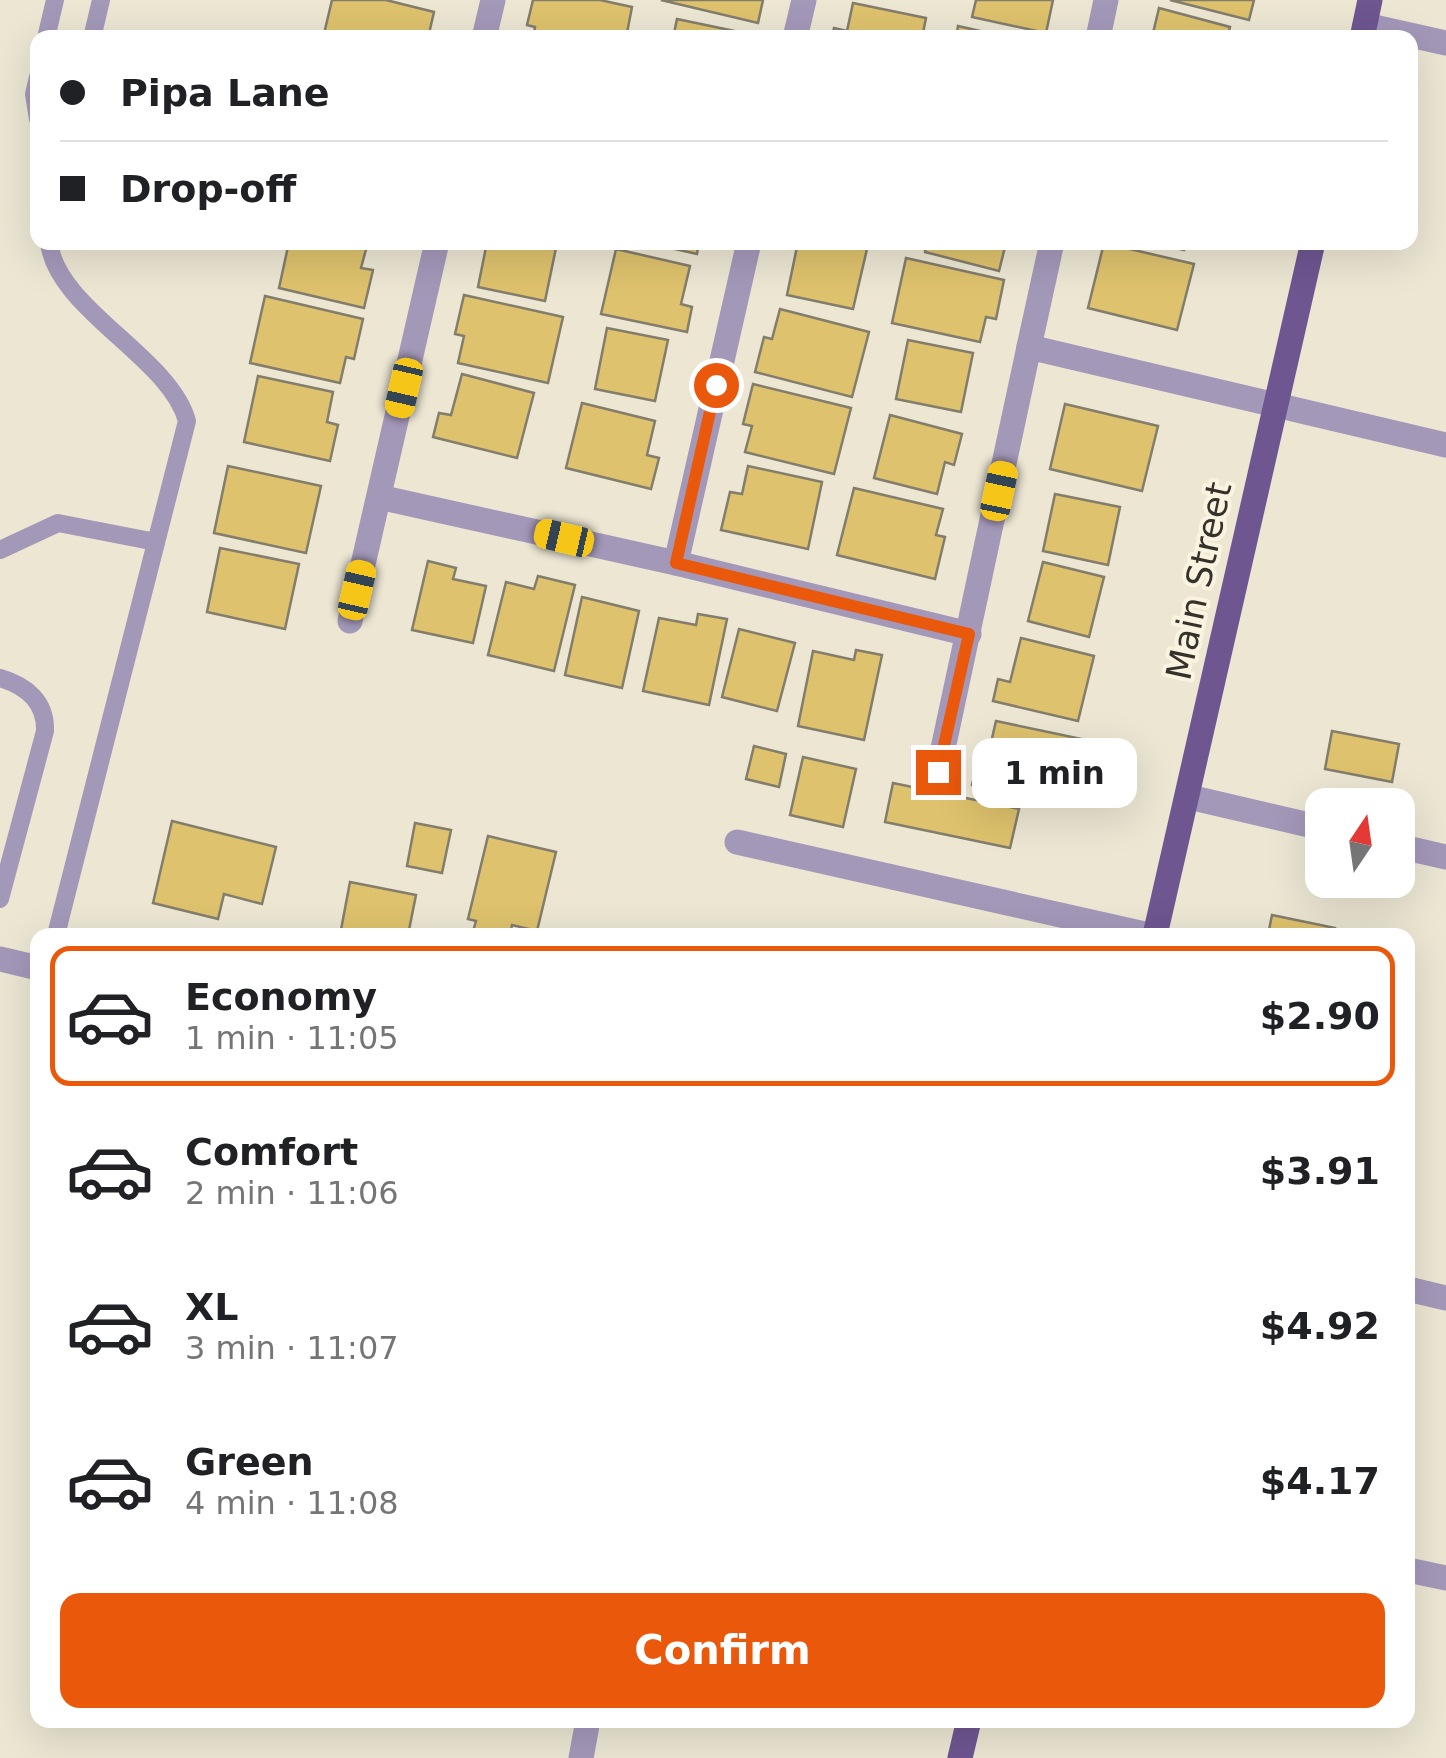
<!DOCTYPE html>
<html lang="en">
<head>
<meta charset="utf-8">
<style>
	body { margin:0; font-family:"DejaVu Sans",sans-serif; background:#f2f2f2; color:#202124; height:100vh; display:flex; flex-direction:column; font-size:38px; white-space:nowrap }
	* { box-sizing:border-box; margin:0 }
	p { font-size:32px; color:#757577 }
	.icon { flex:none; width:55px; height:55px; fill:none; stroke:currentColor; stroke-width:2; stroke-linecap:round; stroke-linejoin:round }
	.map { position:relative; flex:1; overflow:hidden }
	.sheet { position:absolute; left:30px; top:928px; width:1385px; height:800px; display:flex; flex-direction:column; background:#fff; border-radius:20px; box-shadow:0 10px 40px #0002 }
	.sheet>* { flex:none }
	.hud { position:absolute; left:30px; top:30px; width:1388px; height:220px; border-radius:20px; box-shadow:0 10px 40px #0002; display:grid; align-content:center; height:220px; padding:0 30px; background:#fff }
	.needle { width:65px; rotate:13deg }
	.tools { position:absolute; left:1305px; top:788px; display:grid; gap:20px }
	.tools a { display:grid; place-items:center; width:110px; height:110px; border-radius:20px; background:#fff; box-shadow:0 10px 40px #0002; font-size:50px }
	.end { position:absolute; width:45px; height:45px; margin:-22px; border:12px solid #ea580c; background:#fff; box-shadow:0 0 0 5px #fff }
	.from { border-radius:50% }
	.bubble { position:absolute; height:70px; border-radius:20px; background:#fff; box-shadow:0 10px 40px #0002; font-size:32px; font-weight:800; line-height:70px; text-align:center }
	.car { position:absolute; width:30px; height:60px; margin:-30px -15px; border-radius:12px; box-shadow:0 0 8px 2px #0007; background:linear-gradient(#f5c518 24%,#345 0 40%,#f5c518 0 76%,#345 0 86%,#f5c518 0) }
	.hud b { display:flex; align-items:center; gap:35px; height:95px; font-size:38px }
	.hud b+b { border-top:2px solid #e0e0e0 }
	.hud i { width:25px; height:25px; background:#202124 }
	ul { padding:18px 0 0; list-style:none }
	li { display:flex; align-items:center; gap:30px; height:140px; margin:0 20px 15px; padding:0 10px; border:5px solid transparent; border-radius:20px }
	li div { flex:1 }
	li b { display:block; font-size:38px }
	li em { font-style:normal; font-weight:800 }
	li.active { border-color:#ea580c }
	li>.icon { width:90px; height:90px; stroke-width:1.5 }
	.action { display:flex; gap:20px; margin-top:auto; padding:20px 30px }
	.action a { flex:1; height:115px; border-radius:20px; background:#ea580c; color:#fff; font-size:40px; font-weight:800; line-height:115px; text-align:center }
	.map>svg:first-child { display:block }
	.building { fill:#dec26d; stroke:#837d6c; stroke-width:2.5 }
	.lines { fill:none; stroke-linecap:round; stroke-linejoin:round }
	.lane { stroke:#a498b9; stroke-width:18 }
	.street { stroke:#a498b9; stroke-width:25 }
	.primary { stroke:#6e5691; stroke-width:25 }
	.route { stroke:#ea580c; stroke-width:12 }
	.labels { text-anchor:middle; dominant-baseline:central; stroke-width:8; stroke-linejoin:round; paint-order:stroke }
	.street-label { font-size:35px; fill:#35322b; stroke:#faf3e0 }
</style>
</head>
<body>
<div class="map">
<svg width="1446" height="1758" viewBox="0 0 1446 1758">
	<rect width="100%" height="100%" fill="#ece6d3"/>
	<!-- building -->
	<g class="building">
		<polygon points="332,0 386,0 434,12 428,38 323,38"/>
		<polygon points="533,0 600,0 632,7 626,38 533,38 535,27 527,25"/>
		<polygon points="661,0 763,0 758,23"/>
		<polygon points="976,0 1053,0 1046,33 972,17"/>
		<polygon points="1170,0 1254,0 1249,20"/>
		<polygon points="853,3 926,18 922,38 832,38 834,28 847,31"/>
		<polygon points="1159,8 1230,27 1227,38 1162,38 1153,33"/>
		<polygon points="677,19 744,33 743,38 673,38"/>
		<polygon points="958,26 1011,38 956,38"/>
		<polygon points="289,242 368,242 361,268 373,270 364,308 279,288"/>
		<polygon points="487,242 557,243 545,301 478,287"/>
		<polygon points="644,242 699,242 697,254"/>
		<polygon points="798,242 838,242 867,249 853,309 787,295"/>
		<polygon points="927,242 990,242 1005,247 999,271 925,252"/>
		<polygon points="1151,242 1186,242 1184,250"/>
		<polygon points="1104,243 1194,264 1177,330 1088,308"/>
		<polygon points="616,249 690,266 681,304 692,307 687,332 601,314"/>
		<polygon points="906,258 1004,280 996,319 986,317 980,342 892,323"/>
		<polygon points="464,295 563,317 548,383 458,363 464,336 455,334"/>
		<polygon points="265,296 363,319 354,359 346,357 340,383 250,363"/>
		<polygon points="780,309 869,332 852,397 755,372 764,337 772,339"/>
		<polygon points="607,328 668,340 655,401 595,389"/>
		<polygon points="908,340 973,353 961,412 896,399"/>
		<polygon points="462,374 534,393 517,458 433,437 439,413 451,415"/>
		<polygon points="258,376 333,392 327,422 338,425 330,461 244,442"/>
		<polygon points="753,384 851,408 834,474 745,452 752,426 743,424"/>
		<polygon points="582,403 655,421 647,455 659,458 651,489 566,468"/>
		<polygon points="1065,404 1158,426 1142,491 1050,469"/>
		<polygon points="890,415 962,434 954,465 945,462 937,494 874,478"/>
		<polygon points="228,466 321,486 306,553 214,533"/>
		<polygon points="748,466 822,482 808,549 721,530 730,492 742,494"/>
		<polygon points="854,488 943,509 936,535 945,537 935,579 837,555"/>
		<polygon points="1055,494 1120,507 1108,565 1043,551"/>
		<polygon points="220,548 299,564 285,629 207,612"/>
		<polygon points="428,561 456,568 453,579 486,586 473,643 412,630"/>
		<polygon points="1043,562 1104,577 1089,637 1028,621"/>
		<polygon points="538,576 575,585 554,671 488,655 506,582 534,589"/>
		<polygon points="582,597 639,611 622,688 565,675"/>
		<polygon points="698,614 727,619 709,705 643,691 659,618 696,625"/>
		<polygon points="739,629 795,643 777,711 722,697"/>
		<polygon points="1021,638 1094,656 1078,721 993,701 998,679 1010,682"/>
		<polygon points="856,650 882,655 864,740 798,726 813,651 854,660"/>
		<polygon points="996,721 1086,740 1072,806 972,785 981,745 990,747"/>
		<polygon points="1332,731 1399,744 1392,782 1325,769"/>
		<polygon points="754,746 786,754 779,787 746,779"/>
		<polygon points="803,757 856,769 843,827 790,815"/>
		<polygon points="893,783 1019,809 1010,848 885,822"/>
		<polygon points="172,821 276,847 262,904 224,894 218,919 153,903"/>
		<polygon points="415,823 451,830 442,873 407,866"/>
		<polygon points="488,836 556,852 537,931 512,925 510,935 472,935 476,921 468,919"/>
		<polygon points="350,882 416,895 408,935 340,935"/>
		<polygon points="1272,915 1335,928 1334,935 1268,935"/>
	</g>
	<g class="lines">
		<!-- lane -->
		<g class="lane">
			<polyline points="46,38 55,0"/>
			<polyline points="92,38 101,0"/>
			<polyline points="38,77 34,94 38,119"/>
			<path d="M 49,242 C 56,309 170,357 187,421 L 56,935"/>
			<polyline points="0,550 58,523 156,542"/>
			<path d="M 0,678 C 27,686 46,702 45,731 L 0,899"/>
		</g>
		<!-- street -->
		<g class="street">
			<polyline points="1365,25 1446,43"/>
			<polyline points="484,38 493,0"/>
			<polyline points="795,38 804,0"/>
			<polyline points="1098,38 1106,0"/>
			<polyline points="1029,347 1052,242"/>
			<polyline points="379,497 676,563 969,634"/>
			<polyline points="676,563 749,242"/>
			<polyline points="350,621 437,242"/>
			<polyline points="938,772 1029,347 1446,445"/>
			<polyline points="1189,797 1322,828"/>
			<polyline points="737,842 1149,935"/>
			<polyline points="1398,846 1446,857"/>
			<polyline points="0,959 38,968"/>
			<polyline points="1408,1289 1446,1298"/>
			<polyline points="1408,1570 1446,1578"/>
			<polyline points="581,1758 588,1720"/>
		</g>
		<!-- primary -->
		<g class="primary">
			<polyline points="1362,38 1370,0"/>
			<polyline points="1155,935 1313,242"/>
			<polyline points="960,1758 969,1720"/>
		</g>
	</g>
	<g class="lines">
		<!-- route -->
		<polyline class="route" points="716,385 676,563 969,634 938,772"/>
	</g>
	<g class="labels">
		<!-- street labels -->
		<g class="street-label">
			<text transform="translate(1199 581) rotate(-78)">Main Street</text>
		</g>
	</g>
</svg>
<div class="tools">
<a><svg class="needle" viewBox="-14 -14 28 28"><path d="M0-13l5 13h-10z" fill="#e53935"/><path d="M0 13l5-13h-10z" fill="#757577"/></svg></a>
</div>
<i class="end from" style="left:716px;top:385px"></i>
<i class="end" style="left:938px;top:772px"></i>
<div class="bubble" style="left:972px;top:738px;width:165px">1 min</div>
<i class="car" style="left:404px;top:388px;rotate:193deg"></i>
<i class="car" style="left:999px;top:491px;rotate:12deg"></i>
<i class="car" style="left:564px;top:538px;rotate:283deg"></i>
<i class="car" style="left:357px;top:590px;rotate:13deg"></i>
<div class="hud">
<b><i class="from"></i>Pipa Lane</b>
<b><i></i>Drop-off</b>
</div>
<section class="sheet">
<ul>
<li class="active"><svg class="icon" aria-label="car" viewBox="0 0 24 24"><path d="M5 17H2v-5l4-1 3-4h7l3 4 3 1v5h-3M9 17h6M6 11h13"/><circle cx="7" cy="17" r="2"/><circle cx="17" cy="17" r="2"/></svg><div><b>Economy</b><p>1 min · 11:05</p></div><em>$2.90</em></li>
<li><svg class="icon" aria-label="car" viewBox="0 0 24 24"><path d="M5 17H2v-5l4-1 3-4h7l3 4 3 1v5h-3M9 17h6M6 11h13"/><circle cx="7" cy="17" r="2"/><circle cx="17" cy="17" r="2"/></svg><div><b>Comfort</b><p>2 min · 11:06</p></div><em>$3.91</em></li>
<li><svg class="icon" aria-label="car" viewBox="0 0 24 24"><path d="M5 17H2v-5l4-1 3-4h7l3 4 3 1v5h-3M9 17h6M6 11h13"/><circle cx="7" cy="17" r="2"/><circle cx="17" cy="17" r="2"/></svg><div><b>XL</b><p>3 min · 11:07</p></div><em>$4.92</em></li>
<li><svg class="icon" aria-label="car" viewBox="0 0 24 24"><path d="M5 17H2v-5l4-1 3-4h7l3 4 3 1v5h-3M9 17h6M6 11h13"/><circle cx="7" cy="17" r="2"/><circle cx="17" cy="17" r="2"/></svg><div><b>Green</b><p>4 min · 11:08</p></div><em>$4.17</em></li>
</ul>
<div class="action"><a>Confirm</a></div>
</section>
</div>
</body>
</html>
